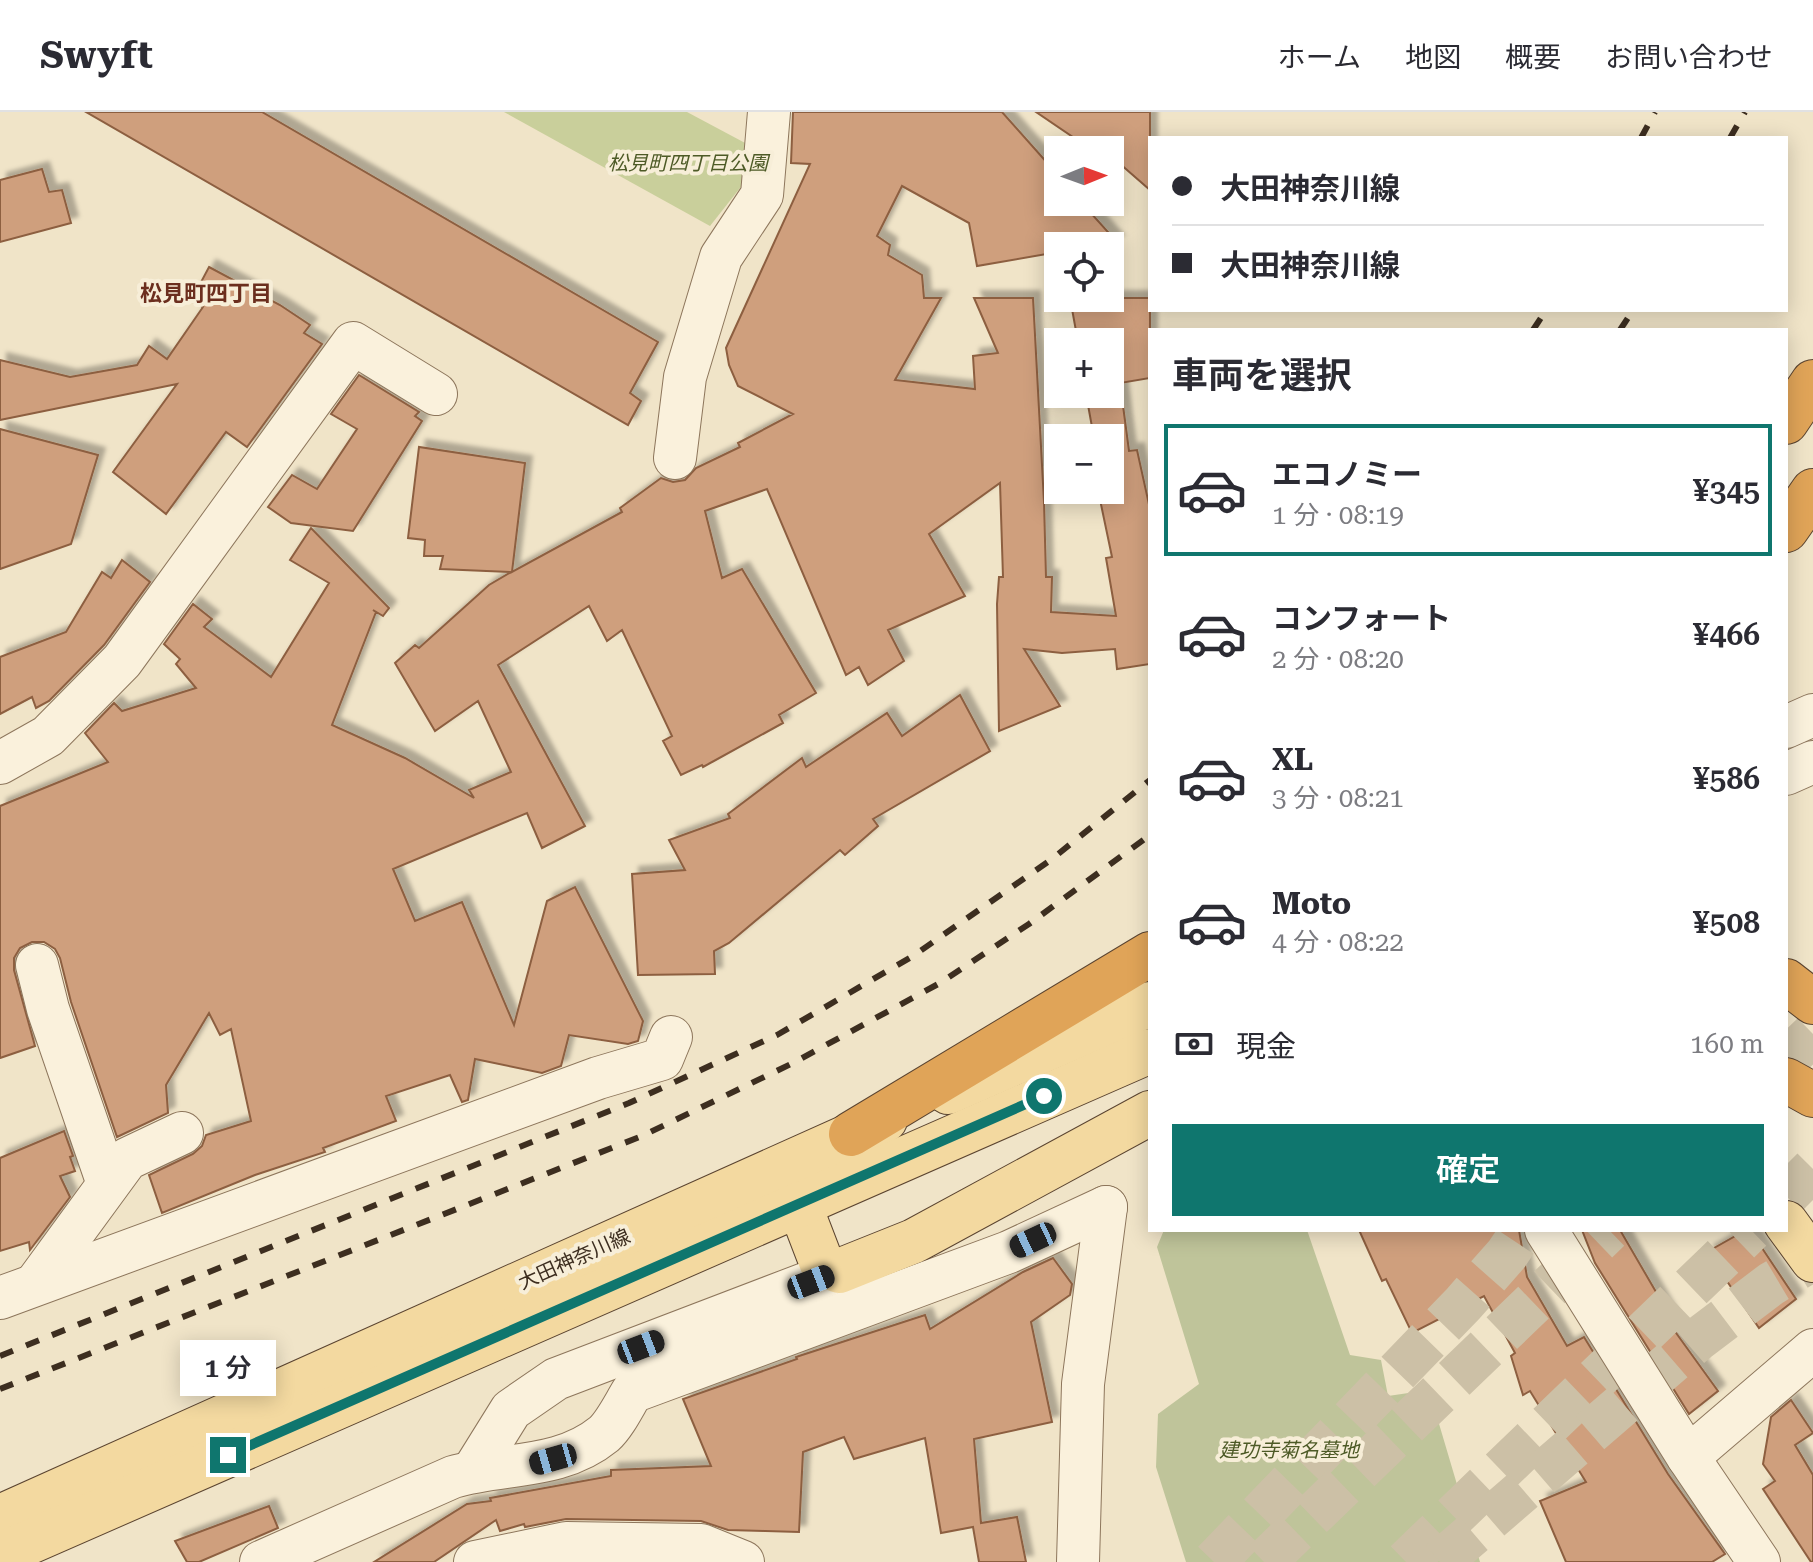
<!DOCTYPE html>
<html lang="ja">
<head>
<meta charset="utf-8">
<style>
	body { margin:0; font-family:"Roboto Serif","Noto Sans JP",serif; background:#f7f7f7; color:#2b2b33; height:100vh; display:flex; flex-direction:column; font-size:30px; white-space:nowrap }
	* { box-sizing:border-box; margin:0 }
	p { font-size:26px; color:#7c7c81 }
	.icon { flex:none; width:44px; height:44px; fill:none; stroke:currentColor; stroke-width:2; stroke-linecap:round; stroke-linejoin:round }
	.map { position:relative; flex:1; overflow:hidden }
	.details { position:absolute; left:1148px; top:216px; width:640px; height:904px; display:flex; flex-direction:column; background:#fff; border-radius:0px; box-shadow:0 4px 20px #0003 }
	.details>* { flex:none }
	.guide { position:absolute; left:1148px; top:24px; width:640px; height:176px; border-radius:0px; box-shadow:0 4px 20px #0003; display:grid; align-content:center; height:176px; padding:0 24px; background:#fff }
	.needle { width:52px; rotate:89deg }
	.tools { position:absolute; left:1044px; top:24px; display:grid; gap:16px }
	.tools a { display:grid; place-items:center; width:80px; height:80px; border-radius:0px; background:#fff; box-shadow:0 4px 20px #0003; font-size:40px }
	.end { position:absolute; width:36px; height:36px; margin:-18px; border:10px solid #0f766e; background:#fff; box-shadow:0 0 0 4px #fff }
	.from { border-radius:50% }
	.bubble { position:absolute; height:56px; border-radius:0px; background:#fff; box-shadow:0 4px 20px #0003; font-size:26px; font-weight:600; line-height:56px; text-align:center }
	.car { position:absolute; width:24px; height:48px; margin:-24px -12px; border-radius:10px; box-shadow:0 0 6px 2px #0007; background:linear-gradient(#222 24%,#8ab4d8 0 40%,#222 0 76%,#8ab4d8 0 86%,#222 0) }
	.guide b { display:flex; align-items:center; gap:28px; height:76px; font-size:30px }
	.guide b+b { border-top:2px solid #e1e1e2 }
	.guide i { width:20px; height:20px; background:#2b2b33 }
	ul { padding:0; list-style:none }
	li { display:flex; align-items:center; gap:24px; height:132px; margin:0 16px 12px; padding:0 8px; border:4px solid transparent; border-radius:0px }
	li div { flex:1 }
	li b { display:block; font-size:30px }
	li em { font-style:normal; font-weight:600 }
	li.selected { border-color:#0f766e }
	li>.icon { width:72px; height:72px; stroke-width:1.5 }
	h2 { padding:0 24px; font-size:36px; line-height:96px }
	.pay { display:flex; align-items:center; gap:20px; height:88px; padding:0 24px; font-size:30px }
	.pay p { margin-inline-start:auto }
	.cta { display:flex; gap:16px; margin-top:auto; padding:16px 24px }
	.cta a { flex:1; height:92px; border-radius:0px; background:#0f766e; color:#fff; font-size:32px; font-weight:600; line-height:92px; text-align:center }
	header { display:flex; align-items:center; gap:48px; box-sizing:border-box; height:112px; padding:0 40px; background:#fff; border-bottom:2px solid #e1e1e2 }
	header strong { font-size:38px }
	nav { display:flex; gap:44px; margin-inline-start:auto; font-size:28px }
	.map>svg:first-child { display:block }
	.green { fill:#c9cf9b }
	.cemetery { fill:#bfc49a }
	.building { fill:#cf9f7d; stroke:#8d5f41; stroke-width:2; filter:url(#shadow) }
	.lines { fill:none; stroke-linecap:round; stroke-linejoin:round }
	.highway-tunnel { stroke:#ccc0a6; stroke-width:44; stroke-dasharray:44 22; stroke-linecap:butt }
	.minor-casing { stroke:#8d765c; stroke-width:44 }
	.major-casing { stroke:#5b4430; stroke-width:46 }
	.highway-casing { stroke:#5b4430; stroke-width:46 }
	.minor { stroke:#faf1dc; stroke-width:42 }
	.major { stroke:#f3d9a0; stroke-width:44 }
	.highway { stroke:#e0a458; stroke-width:44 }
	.rail { stroke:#3d2e20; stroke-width:6; stroke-dasharray:14 14; stroke-linecap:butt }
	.route { stroke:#0f766e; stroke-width:10 }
	.labels { text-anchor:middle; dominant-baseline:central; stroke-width:8; stroke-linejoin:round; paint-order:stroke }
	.park-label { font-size:20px; font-style:italic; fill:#4d5a26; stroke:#f7eed8 }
	.street-label { font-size:20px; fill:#3d2e20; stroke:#f7eed8 }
	.neighbourhood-label { font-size:22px; font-weight:bold; fill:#6b2e1e; stroke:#f7eed8 }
</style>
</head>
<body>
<header>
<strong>Swyft</strong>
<nav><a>ホーム</a><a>地図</a><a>概要</a><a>お問い合わせ</a></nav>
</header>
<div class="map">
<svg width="1813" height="1450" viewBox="0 0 1813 1450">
	<defs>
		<filter id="shadow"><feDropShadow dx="7" dy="-7" stdDeviation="2" flood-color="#0004"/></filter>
	</defs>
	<rect width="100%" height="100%" fill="#f0e4c8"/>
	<!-- green -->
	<polygon class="green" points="504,0 687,0 747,32 744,71 710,114"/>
	<!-- cemetery -->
	<polygon class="cemetery" points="1164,1118 1307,1118 1350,1243 1381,1248 1388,1284 1429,1278 1480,1450 1186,1450 1156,1355 1158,1302 1199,1272 1157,1135"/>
	<!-- building -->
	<g class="building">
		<polygon points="86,0 262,0 658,230 630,281 641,289 628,313"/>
		<polygon points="793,0 1002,0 1058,63 1058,90 1081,90 1117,130 1095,134 1058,134 1058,140 977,154 969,111 902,74 877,124 890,133 888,143 922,163 924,186 941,186 895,268 975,277 973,244 998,241 974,186 1033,186 1044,390 1046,465 1052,465 1051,500 1116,504 1106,446 1112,445 1098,378 1110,378 1110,326 1094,326 1086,282 1110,282 1110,230 1078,230 1070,186 1150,186 1150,266 1120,271 1129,339 1137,338 1150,397 1150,552 1117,557 1115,537 1062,541 1024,537 1060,594 999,619 997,492 999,465 1003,465 1000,371 929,422 965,484 888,518 904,549 868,573 859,555 846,563 767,377 705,399 722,466 742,457 816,581 779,603 783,611 703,655 702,653 681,663 663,629 672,624 622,518 607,529 589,494 498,553 585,714 542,736 527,701 393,757 415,809 462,790 514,913 547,789 575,775 643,909 638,929 628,932 569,923 561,954 542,961 475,947 468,988 462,990 450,963 386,984 396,1009 323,1036 325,1040 255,1063 162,1101 149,1063 193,1042 202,1034 206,1023 251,1009 231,917 220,923 209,901 166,973 168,1001 117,1025 71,890 60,846 55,837 44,830 32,830 20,836 14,846 14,858 35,934 0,946 0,694 108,650 85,621 114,591 122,599 196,576 176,552 180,547 164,532 193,492 212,507 204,515 271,565 329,471 290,448 311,416 389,496 383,504 373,498 376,500 332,613 405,646 474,686 469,678 511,660 478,589 435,619 395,551 415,533 419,536 489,473 511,460 440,457 443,444 424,444 425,428 408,426 419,335 525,351 512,460 622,400 620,396 661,366 673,370 685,368 696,356 740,335 738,331 793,302 738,274 729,253 726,236 810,52 791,51"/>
		<polygon points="1036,0 1150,0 1150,78 1119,51 1117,54 1110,50 1110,38 1092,38"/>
		<polygon points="42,57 49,80 62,78 71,111 0,130 0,68"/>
		<polygon points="209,155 280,193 310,213 304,221 322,232 247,335 226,320 166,402 113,360 177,272 0,308 0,248 70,265 137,253 149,234 167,247 203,195 191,189"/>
		<polygon points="359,263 419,300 415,304 422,309 353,419 291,411 268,395 292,363 317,377 357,317 331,302"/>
		<polygon points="0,317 98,343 71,432 0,457"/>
		<polygon points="122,448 150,470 104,533 49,589 36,596 32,585 0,602 0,545 66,520 102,460 111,466"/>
		<polygon points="960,583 990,639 873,707 878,714 845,743 840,738 729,831 714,839 715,862 638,863 632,762 685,758 669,728 730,706 728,702 802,646 806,655 887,601 902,624"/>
		<polygon points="64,1019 73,1044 70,1045 75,1059 60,1064 70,1085 30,1138 29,1130 0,1139 0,1046"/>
		<polygon points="1359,1118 1519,1118 1527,1165 1567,1234 1584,1225 1668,1362 1725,1442 1712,1450 1566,1450 1540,1389 1586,1370 1530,1279 1523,1283 1511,1244 1515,1241 1484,1184 1412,1221 1386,1167 1382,1169"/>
		<polygon points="1582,1118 1620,1118 1670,1204 1666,1207 1718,1279 1689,1302 1595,1151"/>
		<polygon points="1746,1118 1750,1118 1796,1187 1759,1216 1707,1140"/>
		<polygon points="1053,1146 1072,1172 1070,1183 1031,1210 1052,1310 974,1327 981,1411 1017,1405 1026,1450 979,1450 973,1415 941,1421 925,1326 854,1347 844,1325 803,1340 799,1420 728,1418 701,1409 566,1407 525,1415 524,1412 500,1419 496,1408 434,1450 374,1450 467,1392 491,1389 490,1386 611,1364 611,1358 711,1354 683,1287 797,1247 796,1245 799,1244 925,1203 930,1217 1023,1160"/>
		<polygon points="1791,1288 1813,1321 1795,1333 1813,1363 1813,1450 1811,1450 1763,1377 1775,1369 1763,1352 1771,1305"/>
		<polygon points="269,1394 278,1416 199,1450 187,1450 175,1429"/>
	</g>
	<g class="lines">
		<!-- highway-tunnel -->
		<g class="highway-tunnel">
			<polyline points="1786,948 1813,922"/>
			<polyline points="1786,1084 1813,1057"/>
			<polyline points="1214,1450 1463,1192 1507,1142 1523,1118"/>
			<polyline points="1264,1450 1609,1118"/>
			<polyline points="1406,1450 1751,1118"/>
			<polyline points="1440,1450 1697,1228 1771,1172 1813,1147"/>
		</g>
		<!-- minor casing -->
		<g class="minor-casing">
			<g id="minor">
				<polyline points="675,346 685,265 721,145 762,83 769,0"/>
				<polyline points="1786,615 1813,603"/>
				<polyline points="0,651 48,624 122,549 353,231 436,282"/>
				<polyline points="1786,662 1813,650"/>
				<polyline points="37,853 48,897 108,1072"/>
				<polyline points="1546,1118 1688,1345 1759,1450"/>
				<polyline points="37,1170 127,1047 182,1021"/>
				<polyline points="0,1186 598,966 662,947 671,925"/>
				<polyline points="1688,1345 1813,1238"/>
				<polyline points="473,1359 511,1298 556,1267 839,1159"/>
				<path d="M 261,1450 L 453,1365 C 504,1350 560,1358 604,1322 C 615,1312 624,1293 632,1280 L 1009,1140 L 1106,1095"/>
				<polyline points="475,1450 566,1431 701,1433 743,1450"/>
				<polyline points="1078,1450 1083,1272 1106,1095"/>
			</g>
		</g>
		<!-- major casing -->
		<g class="major-casing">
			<g id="major">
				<polyline points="948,980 1150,892"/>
				<polyline points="799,1092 822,1152 839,1159 914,1129 1150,1001"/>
				<polyline points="1786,1111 1813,1148"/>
				<polyline points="0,1405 885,1008"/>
				<polyline points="0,1443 1150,939"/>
			</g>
		</g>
		<!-- highway casing -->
		<g class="highway-casing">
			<g id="highway">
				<polyline points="1786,310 1813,270"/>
				<polyline points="1786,418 1813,379"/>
				<polyline points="1786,869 1813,890"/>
				<polyline points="1786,968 1813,983"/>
				<polyline points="851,1022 1150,842"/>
			</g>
		</g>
		<!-- minor -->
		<use href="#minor" class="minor"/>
		<!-- major -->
		<use href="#major" class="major"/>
		<!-- highway -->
		<use href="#highway" class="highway"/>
		<!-- rail -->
		<g class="rail">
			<polyline points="1641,26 1655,0"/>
			<polyline points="1730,26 1745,0"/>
			<polyline points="1533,218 1546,198"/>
			<polyline points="1620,218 1633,198"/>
			<polyline points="0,1244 629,991 777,923 913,844 1052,747 1150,668"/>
			<polyline points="0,1277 642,1024 793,951 940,871 1029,812 1150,723"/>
		</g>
	</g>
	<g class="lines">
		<!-- route -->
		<polyline class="route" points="228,1343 1044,984"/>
	</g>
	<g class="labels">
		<!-- park labels -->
		<g class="park-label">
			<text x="688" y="51">松見町四丁目公園</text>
			<text x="1289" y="1338">建功寺菊名墓地</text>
		</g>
		<!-- street labels -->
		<g class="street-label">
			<text transform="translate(574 1147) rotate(-24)">大田神奈川線</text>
		</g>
		<!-- neighbourhood labels -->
		<g class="neighbourhood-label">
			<text x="206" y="181">松見町四丁目</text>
		</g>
	</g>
</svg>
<div class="tools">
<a><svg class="needle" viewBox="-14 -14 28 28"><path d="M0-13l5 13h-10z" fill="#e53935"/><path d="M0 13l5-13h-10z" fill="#7c7c81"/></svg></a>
<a><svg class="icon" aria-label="locate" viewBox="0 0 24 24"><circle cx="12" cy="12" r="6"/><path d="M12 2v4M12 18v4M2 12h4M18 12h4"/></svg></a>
<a>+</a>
<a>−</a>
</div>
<i class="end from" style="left:1044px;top:984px"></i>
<i class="end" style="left:228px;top:1343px"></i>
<div class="bubble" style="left:180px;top:1228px;width:96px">1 分</div>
<i class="car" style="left:1033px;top:1128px;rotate:245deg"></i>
<i class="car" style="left:811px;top:1170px;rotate:69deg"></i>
<i class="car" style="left:641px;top:1235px;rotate:69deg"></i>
<i class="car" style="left:553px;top:1347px;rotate:254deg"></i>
<div class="guide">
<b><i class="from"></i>大田神奈川線</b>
<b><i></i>大田神奈川線</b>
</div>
<section class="details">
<h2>車両を選択</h2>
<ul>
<li class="selected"><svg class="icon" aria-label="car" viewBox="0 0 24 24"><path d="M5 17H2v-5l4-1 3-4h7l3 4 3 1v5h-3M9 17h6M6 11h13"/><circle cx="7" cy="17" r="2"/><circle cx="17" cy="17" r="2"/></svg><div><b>エコノミー</b><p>1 分 · 08:19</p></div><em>¥345</em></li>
<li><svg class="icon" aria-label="car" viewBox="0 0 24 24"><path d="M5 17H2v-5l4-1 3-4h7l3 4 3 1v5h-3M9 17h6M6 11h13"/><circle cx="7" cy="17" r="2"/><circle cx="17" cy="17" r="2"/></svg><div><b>コンフォート</b><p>2 分 · 08:20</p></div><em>¥466</em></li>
<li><svg class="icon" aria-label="car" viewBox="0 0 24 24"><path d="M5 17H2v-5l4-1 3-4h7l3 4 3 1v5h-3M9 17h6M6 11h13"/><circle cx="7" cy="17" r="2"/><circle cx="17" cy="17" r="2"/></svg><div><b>XL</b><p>3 分 · 08:21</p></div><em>¥586</em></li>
<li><svg class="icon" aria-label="car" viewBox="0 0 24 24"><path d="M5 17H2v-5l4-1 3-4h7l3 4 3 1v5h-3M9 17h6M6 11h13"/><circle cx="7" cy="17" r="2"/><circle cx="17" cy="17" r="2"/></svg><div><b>Moto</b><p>4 分 · 08:22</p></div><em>¥508</em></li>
</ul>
<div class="pay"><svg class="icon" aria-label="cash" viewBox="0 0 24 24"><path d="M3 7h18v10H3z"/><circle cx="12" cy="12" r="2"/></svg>現金<p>160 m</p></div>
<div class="cta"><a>確定</a></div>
</section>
</div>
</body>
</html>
